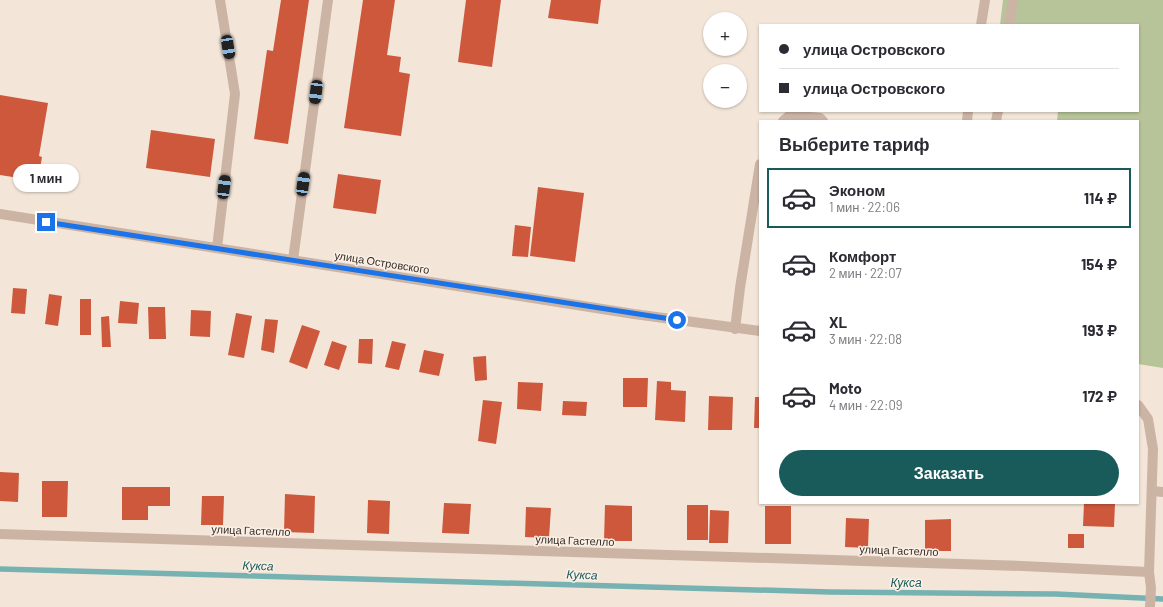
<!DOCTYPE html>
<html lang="ru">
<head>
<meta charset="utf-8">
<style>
	body { margin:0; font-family:Barlow,sans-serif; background:#f7f7f7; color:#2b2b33; height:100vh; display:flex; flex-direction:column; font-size:15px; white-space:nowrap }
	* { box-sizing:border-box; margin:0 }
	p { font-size:13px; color:#7c7c81 }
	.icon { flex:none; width:22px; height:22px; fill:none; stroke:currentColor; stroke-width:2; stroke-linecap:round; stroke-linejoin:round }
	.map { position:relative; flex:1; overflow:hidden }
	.drawer { position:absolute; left:759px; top:120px; width:380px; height:384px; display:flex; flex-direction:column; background:#fff; border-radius:0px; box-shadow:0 1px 3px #0004 }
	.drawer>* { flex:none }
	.hud { position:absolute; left:759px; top:24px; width:380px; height:88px; border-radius:0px; box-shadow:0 1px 3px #0004; display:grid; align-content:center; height:88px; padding:0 20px; background:#fff }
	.controls { position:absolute; left:703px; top:12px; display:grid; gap:8px }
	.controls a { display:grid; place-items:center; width:44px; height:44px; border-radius:50%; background:#fff; box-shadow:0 1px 3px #0004; font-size:20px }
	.end { position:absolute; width:18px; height:18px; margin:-9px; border:5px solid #1a73e8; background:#fff; box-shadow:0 0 0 2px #fff }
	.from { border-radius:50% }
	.bubble { position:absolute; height:28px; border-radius:14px; background:#fff; box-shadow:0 1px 3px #0004; font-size:13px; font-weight:700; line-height:28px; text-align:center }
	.car { position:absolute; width:12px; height:24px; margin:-12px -6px; border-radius:5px; box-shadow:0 0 3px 1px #0007; background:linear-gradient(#222 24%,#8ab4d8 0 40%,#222 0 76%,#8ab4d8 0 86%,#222 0) }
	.hud b { display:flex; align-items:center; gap:14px; height:38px; font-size:15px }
	.hud b+b { border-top:1px solid #e1e1e2 }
	.hud i { width:10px; height:10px; background:#2b2b33 }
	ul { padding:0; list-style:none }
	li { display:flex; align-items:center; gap:12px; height:60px; margin:0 8px 6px; padding:0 12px; border:2px solid transparent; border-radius:0px }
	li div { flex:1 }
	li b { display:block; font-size:15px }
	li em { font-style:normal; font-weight:700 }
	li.selected { border-color:#195b5b }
	li>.icon { width:36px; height:36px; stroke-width:1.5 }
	h2 { padding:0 20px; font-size:18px; line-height:48px }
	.button { display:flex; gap:8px; margin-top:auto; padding:8px 20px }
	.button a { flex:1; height:46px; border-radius:24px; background:#195b5b; color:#fff; font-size:16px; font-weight:700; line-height:46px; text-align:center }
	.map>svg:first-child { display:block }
	.green { fill:#b7c398 }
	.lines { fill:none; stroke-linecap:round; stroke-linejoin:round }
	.stream { stroke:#76b2b1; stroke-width:5.5 }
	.building { fill:#ce583c }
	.minor { stroke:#ccb4a5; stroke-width:10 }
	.route { stroke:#1a73e8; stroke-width:5 }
	.labels { text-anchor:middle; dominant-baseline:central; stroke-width:3; stroke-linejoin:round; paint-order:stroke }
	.street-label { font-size:11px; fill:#372b27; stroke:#fbf0e6 }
	.water-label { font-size:12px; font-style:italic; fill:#195b5b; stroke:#fbf0e6 }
</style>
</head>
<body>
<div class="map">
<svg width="1163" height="607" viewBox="0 0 1163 607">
	<rect width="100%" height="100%" fill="#f3e6d9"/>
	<!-- green -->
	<polygon class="green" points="1003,0 1163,0 1163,368 1138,364 1138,121 1057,121 1058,111 1138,111 1138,25 1000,25"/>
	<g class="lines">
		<!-- stream -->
		<polyline class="stream" points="0,569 830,592 1056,594 1163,599"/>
	</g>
	<!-- building -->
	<g class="building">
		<polygon points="281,0 309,0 288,144 254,139 267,50 273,51"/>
		<polygon points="363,0 395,0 387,55 401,57 399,72 410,74 401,136 344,128"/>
		<polygon points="466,0 501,0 492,67 458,62"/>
		<polygon points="551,0 601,0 598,24 548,18"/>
		<polygon points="0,95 48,103 39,156 42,157 38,181 0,175"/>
		<polygon points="151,130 215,139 210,177 146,168"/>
		<polygon points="338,174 381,180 376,214 333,208"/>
		<polygon points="538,187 584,193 575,262 530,256"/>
		<polygon points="515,225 531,227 528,257 512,256"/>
		<polygon points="13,288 27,289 25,314 11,313"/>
		<polygon points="49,294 62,296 58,326 45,324"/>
		<rect x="80" y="299" width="11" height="36"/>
		<polygon points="120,301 139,303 137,324 118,323"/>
		<polygon points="148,307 165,307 166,339 149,339"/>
		<polygon points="191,310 211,311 210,337 190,336"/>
		<polygon points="236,313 252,316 244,358 228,355"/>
		<polygon points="109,316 111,347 102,347 101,317"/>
		<polygon points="265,319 278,320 274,353 261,350"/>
		<polygon points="302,325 320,331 307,369 289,362"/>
		<polygon points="359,339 373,339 372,364 358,363"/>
		<polygon points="332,341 347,346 339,370 324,365"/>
		<polygon points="392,341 406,344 399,370 385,367"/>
		<polygon points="424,350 444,354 439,376 419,372"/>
		<polygon points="486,356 487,380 475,381 473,357"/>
		<polygon points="623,378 648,378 647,407 623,407"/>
		<polygon points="657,381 671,382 671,390 686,391 685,422 655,420"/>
		<polygon points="518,382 543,383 541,411 517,409"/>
		<polygon points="709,396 733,397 732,430 708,430"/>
		<polygon points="755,397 760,397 760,428 754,428"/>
		<polygon points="483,400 502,402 496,444 478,441"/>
		<polygon points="563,401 587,402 586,416 562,415"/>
		<polygon points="0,472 19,473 18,502 0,501"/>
		<polygon points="42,481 68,481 67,517 42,517"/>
		<polygon points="122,487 170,487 170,506 148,506 148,520 122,520"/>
		<polygon points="285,494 315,496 314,533 284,532"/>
		<polygon points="202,496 224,496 223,525 201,525"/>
		<polygon points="368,500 390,501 389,534 367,533"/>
		<polygon points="444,503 471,504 469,534 442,533"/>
		<polygon points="1084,503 1115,503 1114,527 1083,526"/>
		<polygon points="605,505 632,506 632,541 604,541"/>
		<rect x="687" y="505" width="21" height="35"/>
		<rect x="765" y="506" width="26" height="38"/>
		<polygon points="526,507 551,508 549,538 525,537"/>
		<polygon points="710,510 729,511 728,543 709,543"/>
		<polygon points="846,518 869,519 868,548 845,547"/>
		<polygon points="951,519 951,551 925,551 925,520"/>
		<rect x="1068" y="534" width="16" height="14"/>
	</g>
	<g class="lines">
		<!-- minor -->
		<g class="minor">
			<polyline points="981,25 985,0"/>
			<polyline points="1009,25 1013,0"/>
			<polyline points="783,121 790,115 820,118 823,121"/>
			<polyline points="967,121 968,111"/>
			<polyline points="996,121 998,111"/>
			<polyline points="0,214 634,314 760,331"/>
			<polyline points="217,248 235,94 220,0"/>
			<polyline points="293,260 328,0"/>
			<polyline points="735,329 740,288 760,164"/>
			<polyline points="1138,405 1148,419 1153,449 1149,572 1151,588 1150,607"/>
			<polyline points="1152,491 1163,492"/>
			<polyline points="0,534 1022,566 1149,572"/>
		</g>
	</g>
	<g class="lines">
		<!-- route -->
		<polyline class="route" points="46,222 677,320"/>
	</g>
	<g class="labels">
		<!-- street labels -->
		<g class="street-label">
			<text transform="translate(382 262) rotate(9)">улица Островского</text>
			<text transform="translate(251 530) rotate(2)">улица Гастелло</text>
			<text transform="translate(575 540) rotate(2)">улица Гастелло</text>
			<text transform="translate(899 550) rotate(2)">улица Гастелло</text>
		</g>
		<!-- water labels -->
		<g class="water-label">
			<text transform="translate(258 565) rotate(2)">Кукса</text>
			<text transform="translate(582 574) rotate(2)">Кукса</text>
			<text x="906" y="582">Кукса</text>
		</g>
	</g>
</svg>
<div class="controls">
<a>+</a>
<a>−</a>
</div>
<i class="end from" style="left:677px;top:320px"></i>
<i class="end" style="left:46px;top:222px"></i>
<div class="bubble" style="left:13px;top:164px;width:66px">1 мин</div>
<i class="car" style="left:228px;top:47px;rotate:171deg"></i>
<i class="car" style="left:316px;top:92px;rotate:187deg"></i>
<i class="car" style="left:303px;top:184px;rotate:8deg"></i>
<i class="car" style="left:224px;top:187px;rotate:7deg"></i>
<div class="hud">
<b><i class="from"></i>улица Островского</b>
<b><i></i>улица Островского</b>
</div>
<section class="drawer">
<h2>Выберите тариф</h2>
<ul>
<li class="selected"><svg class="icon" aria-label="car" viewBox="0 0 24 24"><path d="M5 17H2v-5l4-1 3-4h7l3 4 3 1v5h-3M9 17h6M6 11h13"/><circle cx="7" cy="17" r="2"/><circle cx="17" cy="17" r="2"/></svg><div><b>Эконом</b><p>1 мин · 22:06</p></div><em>114 ₽</em></li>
<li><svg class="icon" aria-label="car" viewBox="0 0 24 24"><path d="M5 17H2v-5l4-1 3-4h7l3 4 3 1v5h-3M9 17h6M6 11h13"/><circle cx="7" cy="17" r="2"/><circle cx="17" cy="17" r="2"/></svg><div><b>Комфорт</b><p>2 мин · 22:07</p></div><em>154 ₽</em></li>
<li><svg class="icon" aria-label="car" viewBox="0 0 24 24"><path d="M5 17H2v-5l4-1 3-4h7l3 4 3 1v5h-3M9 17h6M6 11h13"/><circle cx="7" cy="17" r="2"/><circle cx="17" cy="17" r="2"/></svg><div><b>XL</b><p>3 мин · 22:08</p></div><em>193 ₽</em></li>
<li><svg class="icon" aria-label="car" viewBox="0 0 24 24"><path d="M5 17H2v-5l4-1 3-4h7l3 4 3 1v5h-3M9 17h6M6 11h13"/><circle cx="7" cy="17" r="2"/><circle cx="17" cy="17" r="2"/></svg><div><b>Moto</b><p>4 мин · 22:09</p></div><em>172 ₽</em></li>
</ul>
<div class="button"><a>Заказать</a></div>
</section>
</div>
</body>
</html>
